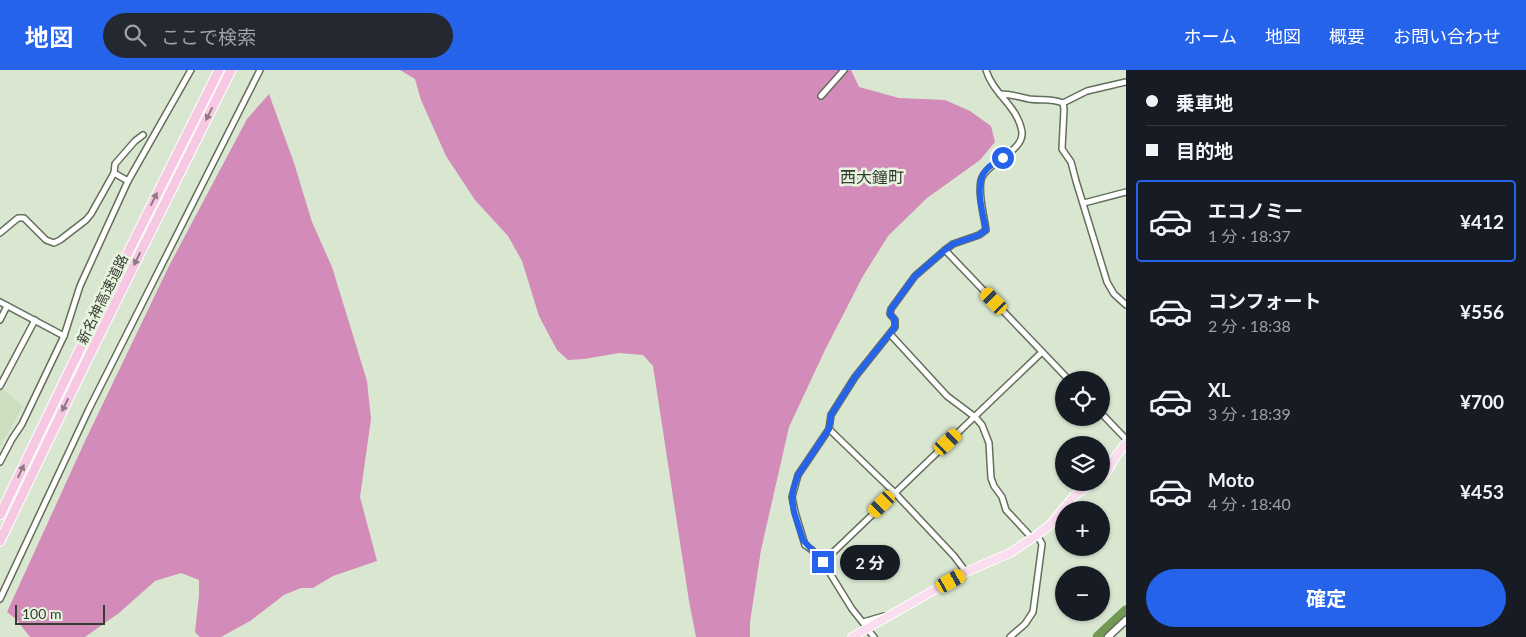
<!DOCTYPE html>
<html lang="ja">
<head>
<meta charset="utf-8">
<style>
	body { margin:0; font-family:Lato,"Noto Sans JP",sans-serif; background:#242831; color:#f1f3f6; height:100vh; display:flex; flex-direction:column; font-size:19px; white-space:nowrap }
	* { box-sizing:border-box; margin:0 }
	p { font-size:16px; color:#9ea1a6 }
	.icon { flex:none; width:28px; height:28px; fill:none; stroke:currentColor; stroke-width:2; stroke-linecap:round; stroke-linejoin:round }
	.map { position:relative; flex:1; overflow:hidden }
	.sheet { display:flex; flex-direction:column; background:#171b24; width:400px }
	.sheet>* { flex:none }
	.top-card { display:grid; align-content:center; height:110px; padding:0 20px; background:#171b24 }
	.controls { position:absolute; left:1055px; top:301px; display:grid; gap:10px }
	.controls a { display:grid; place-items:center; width:55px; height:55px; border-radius:50%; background:#171b24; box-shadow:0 1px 4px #0004; font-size:25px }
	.scale { position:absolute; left:15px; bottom:12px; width:90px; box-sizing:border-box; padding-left:5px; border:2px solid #373c33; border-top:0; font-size:14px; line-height:18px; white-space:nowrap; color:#373c33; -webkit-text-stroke:4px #e7f4de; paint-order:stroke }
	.end { position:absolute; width:22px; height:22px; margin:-11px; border:6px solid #2563eb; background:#fff; box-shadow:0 0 0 2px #fff }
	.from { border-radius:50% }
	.bubble { position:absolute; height:35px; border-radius:18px; background:#171b24; box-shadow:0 1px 4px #0004; font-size:16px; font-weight:700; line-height:35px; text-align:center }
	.car { position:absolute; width:15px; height:30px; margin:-15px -8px; border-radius:6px; box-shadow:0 0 4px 1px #0007; background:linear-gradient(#f5c518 24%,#345 0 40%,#f5c518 0 76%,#345 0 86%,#f5c518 0) }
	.top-card b { display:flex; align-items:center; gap:18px; height:48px; font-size:19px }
	.top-card b+b { border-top:1px solid #363941 }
	.top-card i { width:12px; height:12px; background:#f1f3f6 }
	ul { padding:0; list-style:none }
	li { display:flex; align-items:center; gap:15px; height:82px; margin:0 10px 8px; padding:0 10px; border:2px solid transparent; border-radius:5px }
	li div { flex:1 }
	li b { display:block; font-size:19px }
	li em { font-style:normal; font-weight:700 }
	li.active { border-color:#2563eb }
	li>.icon { width:45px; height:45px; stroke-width:1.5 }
	.cta { display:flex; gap:10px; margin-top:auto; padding:10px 20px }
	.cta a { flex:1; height:58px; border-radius:30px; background:#2563eb; color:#fff; font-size:20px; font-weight:700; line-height:58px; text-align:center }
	header { display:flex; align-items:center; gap:30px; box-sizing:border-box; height:70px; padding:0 25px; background:#2563eb; color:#fff }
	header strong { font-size:24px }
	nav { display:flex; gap:28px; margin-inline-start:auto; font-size:18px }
	.search { width:350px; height:45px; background:#242831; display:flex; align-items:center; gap:12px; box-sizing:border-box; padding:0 18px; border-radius:28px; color:#9ea1a6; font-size:19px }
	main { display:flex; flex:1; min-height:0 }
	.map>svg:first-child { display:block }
	.built { fill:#ccddc0 }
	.forest { fill:#d38bb9 }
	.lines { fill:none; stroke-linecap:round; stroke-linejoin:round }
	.river { stroke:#729854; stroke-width:11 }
	.minor-casing { stroke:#636e5b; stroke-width:8 }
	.tertiary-casing { stroke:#636e5b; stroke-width:9 }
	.primary-casing { stroke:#fff; stroke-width:10 }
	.motorway-casing { stroke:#fff; stroke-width:11 }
	.minor { stroke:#fff; stroke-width:5 }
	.tertiary { stroke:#fff; stroke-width:6 }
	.primary { stroke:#fadeef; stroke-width:8 }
	.motorway { stroke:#f6c8e4; stroke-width:9 }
	.oneway { fill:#8d7b83 }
	.route { stroke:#2563eb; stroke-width:6 }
	.labels { text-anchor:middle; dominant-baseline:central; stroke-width:5; stroke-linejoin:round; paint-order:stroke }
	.street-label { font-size:14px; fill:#373c33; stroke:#e7f4de }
	.quarter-label { font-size:16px; fill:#373c33; stroke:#e7f4de }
</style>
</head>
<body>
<header>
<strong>地図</strong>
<div class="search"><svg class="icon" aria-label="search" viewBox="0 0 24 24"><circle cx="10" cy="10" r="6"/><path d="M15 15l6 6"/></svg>ここで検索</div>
<nav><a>ホーム</a><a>地図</a><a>概要</a><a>お問い合わせ</a></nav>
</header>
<main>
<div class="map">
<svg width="1126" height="567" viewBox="0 0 1126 567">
	<rect width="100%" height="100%" fill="#d9e7d1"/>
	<!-- built -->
	<polygon class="built" points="0,317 23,336 0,377"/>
	<!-- forest -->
	<g class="forest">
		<polygon points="400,0 851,0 859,17 899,28 945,30 970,41 991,56 995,72 980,90 927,128 888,166 863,206 825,280 789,357 761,480 750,552 750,567 696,567 689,531 653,296 643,285 619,283 584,289 568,290 557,280 539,246 522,191 508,166 475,130 446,86 421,30 415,9"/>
		<polygon points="269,24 294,93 312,152 332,197 367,311 371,349 360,427 377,491 333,506 313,518 301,518 284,525 250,551 221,567 200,567 195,562 199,525 199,510 181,503 155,511 119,543 85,567 30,567 16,549 7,542 86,369 169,196 247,49"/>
	</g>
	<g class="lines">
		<!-- river -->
		<polyline class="river" points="1098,567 1126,541"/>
		<!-- minor casing -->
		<g class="minor-casing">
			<g id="minor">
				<path d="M 1000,24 C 1011,24 1019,27 1029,29 C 1042,31 1050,28 1063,33 L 1087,21 L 1126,12"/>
				<polyline points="821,26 844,0"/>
				<polyline points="1063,33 1064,39 1062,79 1071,92 1076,111 1107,212 1114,224 1126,235"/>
				<polyline points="128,111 191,0"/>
				<polyline points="1084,133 1126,122"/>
				<polyline points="0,163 18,148 24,148 46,170 54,173 60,170 86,150 91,144 114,103 115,94 135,71 143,65"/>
				<polyline points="945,180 1069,310"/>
				<polyline points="0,232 64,266"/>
				<polyline points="0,250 7,236"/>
				<polyline points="890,264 947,326 975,347 982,355 989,373 991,408 994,416 1002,427 1006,440 1032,468"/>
				<polyline points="0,316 35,250"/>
				<polyline points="1101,343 1126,369"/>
				<polyline points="829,359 894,422 954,486 966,502"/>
				<polyline points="0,392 12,369 22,354 64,266 80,216 128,111 114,103"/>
				<polyline points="823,492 1042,282"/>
				<polyline points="0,529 89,339 260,0"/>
				<polyline points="863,552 884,546"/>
				<path d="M 864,554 L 852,539 L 823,492 L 812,480 L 805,475 L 795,442 L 792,427 L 798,405 L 829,359 L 831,345 L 855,307 L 895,257 L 895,250 L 890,244 L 891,239 L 915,206 L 945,180 L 953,174 L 979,165 L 986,160 C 984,145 978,125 981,110 C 986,92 1024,82 1022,62 C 1018,36 993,24 986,0"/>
				<polyline points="869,561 874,567"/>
				<polyline points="1010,567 1025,554 1033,542 1042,474 1037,465"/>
			</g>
		</g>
		<!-- tertiary casing -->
		<g class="tertiary-casing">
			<polyline id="tertiary" points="1108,567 1126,550"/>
		</g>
		<!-- primary casing -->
		<g class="primary-casing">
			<g id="primary">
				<polyline points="1101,407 1105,405 1116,386 1126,373"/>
				<polyline points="852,567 966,502 1010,483 1037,465 1050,455 1074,426 1093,412"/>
			</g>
		</g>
		<!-- motorway casing -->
		<g class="motorway-casing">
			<g id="motorway">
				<polyline points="0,445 76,287 219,0"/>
				<polyline points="0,471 87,290 231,0"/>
			</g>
		</g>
		<!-- minor -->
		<use href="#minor" class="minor"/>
		<!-- tertiary -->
		<use href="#tertiary" class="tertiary"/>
		<!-- primary -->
		<use href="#primary" class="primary"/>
		<!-- motorway -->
		<use href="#motorway" class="motorway"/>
	</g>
	<!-- one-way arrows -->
	<defs><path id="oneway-solid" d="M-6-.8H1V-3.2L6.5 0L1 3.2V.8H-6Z" transform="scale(1.25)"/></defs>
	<g class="oneway">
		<use href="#oneway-solid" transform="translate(209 44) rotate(117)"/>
		<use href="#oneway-solid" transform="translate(154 129) rotate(-64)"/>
		<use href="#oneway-solid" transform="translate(137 189) rotate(116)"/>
		<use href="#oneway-solid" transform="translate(65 335) rotate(116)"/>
		<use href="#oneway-solid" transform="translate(21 401) rotate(-65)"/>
	</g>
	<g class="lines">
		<!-- route -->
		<path class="route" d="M 823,492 L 803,470 L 794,442 L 792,427 L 794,417 L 798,405 L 829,359 L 831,345 L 855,307 L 895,257 L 895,250 L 890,244 L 891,239 L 915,206 L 945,180 L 953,174 L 979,165 L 986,160 C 983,143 973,113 987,99 C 992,94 998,91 1003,88"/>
	</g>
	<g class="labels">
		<!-- street labels -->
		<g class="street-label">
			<text transform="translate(102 229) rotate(-64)">新名神高速道路</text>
		</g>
		<!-- quarter labels -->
		<g class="quarter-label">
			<text x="872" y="106">西大鐘町</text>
		</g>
	</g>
</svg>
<div class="controls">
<a><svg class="icon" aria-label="locate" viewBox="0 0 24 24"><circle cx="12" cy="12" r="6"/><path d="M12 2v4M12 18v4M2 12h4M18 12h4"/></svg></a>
<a><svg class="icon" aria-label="layers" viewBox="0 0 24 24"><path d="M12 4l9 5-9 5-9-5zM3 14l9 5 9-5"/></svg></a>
<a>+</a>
<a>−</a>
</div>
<div class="scale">100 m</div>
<i class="end from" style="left:1003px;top:88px"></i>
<i class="end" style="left:823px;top:492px"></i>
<div class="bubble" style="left:840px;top:475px;width:60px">2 分</div>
<i class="car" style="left:994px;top:231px;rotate:316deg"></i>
<i class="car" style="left:948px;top:372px;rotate:47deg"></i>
<i class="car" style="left:882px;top:434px;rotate:225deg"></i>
<i class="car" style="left:951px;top:511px;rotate:61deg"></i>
</div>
<section class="sheet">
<div class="top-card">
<b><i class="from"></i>乗車地</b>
<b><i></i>目的地</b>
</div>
<ul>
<li class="active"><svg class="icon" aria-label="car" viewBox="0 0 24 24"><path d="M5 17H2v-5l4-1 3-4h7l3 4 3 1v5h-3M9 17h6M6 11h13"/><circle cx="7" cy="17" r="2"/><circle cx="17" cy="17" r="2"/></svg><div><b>エコノミー</b><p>1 分 · 18:37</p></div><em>¥412</em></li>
<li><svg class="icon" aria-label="car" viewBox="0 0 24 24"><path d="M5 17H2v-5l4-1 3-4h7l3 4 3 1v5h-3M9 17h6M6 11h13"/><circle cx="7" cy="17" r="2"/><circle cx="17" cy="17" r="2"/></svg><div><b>コンフォート</b><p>2 分 · 18:38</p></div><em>¥556</em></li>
<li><svg class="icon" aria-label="car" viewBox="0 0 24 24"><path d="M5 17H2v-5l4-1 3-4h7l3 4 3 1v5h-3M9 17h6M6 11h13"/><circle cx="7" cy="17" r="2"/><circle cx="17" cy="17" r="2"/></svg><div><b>XL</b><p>3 分 · 18:39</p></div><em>¥700</em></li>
<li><svg class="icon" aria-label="car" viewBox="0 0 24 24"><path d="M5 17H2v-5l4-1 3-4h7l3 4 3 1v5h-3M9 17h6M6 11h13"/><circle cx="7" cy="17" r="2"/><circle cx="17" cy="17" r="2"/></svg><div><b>Moto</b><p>4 分 · 18:40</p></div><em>¥453</em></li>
</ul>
<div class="cta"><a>確定</a></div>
</section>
</main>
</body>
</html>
